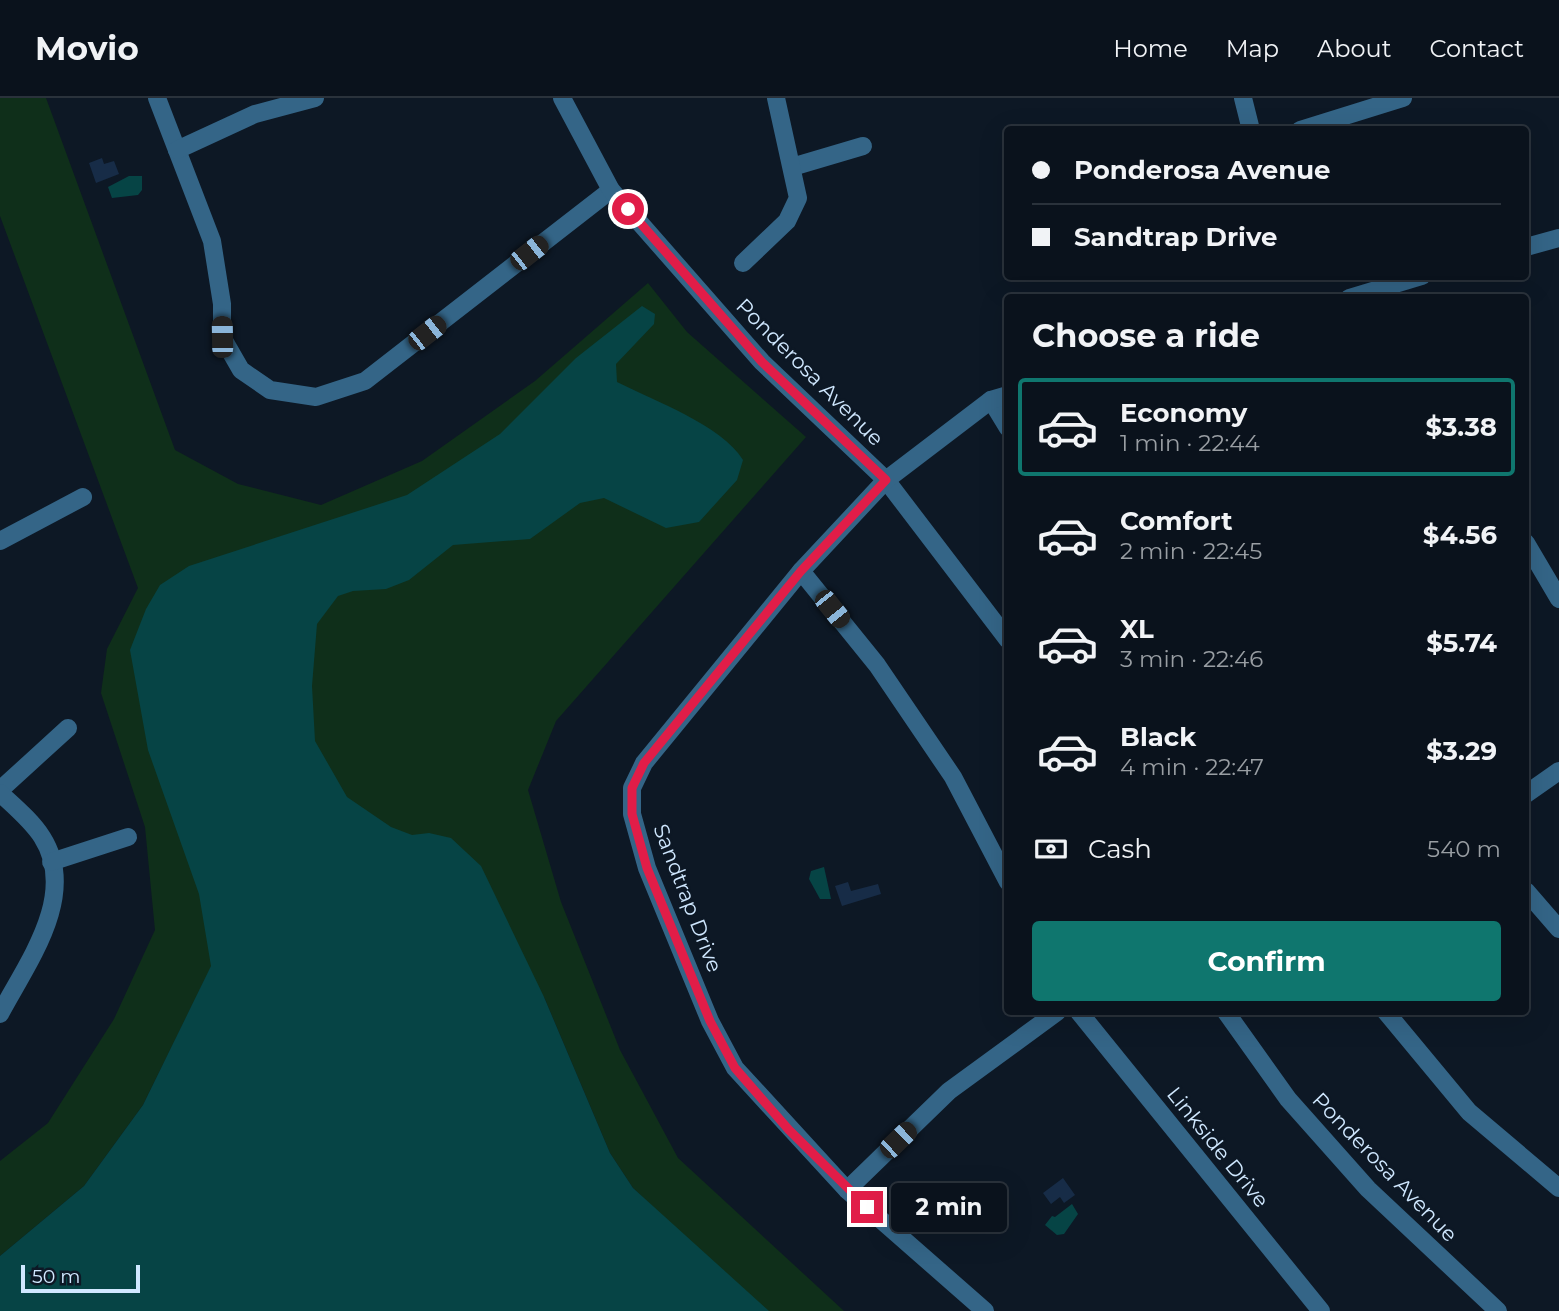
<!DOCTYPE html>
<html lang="en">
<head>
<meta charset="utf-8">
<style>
	body { margin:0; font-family:Montserrat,sans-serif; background:#131b25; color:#f1f3f6; height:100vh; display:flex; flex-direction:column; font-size:26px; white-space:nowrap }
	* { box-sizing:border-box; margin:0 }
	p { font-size:23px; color:#999ea3 }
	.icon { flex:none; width:38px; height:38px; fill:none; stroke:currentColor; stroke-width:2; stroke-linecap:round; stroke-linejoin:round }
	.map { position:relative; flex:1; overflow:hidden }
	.panel { position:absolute; left:1004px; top:196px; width:525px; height:721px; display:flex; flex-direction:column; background:#0a121c; border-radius:7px; box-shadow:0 7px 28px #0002,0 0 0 2px #2a323b }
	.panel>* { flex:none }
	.top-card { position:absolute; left:1004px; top:28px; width:525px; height:154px; border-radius:7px; box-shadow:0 7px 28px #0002,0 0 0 2px #2a323b; display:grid; align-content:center; height:154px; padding:0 28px; background:#0a121c }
	.scale { position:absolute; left:21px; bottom:18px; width:119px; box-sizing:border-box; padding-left:7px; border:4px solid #d0e8ff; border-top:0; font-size:19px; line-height:24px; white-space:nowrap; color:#d0e8ff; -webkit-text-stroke:5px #0d1825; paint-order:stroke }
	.end { position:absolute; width:32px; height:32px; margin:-16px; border:9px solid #e11d48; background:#fff; box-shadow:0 0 0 4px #fff }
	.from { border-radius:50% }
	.bubble { position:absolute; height:49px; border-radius:7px; background:#0a121c; box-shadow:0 7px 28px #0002,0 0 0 2px #2a323b; font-size:23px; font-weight:700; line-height:49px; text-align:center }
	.car { position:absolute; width:21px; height:42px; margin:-21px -10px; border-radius:9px; box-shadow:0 0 5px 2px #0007; background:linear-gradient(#222 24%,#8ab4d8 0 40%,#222 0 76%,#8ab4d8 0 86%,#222 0) }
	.top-card b { display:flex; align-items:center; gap:24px; height:66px; font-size:26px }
	.top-card b+b { border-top:2px solid #2a323b }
	.top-card i { width:18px; height:18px; background:#f1f3f6 }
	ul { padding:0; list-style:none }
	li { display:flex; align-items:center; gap:21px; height:98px; margin:0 14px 10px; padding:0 14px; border:4px solid transparent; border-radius:7px }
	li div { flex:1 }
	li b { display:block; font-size:26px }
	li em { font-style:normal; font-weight:700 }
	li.selected { border-color:#0f766e }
	li>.icon { width:63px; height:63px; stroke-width:1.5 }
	h2 { padding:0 28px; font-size:32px; line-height:84px }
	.pay { display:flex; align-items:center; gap:18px; height:77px; padding:0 28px; font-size:26px }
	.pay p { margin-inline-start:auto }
	.primary-button { display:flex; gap:14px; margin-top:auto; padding:14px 28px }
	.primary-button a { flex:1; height:80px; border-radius:7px; background:#0f766e; color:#fff; font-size:28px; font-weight:700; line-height:80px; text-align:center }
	header { display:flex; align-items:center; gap:42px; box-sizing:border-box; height:98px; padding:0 35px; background:#0a121c; border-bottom:2px solid #2a323b }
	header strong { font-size:33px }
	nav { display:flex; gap:38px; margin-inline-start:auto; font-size:24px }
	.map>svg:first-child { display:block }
	.green { fill:#0f2f1a }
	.water { fill:#064445 }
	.building { fill:#172c47 }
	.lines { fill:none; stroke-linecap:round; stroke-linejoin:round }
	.minor { stroke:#346587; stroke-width:18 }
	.route { stroke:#e11d48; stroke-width:9 }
	.labels { text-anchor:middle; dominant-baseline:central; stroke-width:5; stroke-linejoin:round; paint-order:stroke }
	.street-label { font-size:21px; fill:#d0e8ff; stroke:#0d1825 }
</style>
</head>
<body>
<header>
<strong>Movio</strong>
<nav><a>Home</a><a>Map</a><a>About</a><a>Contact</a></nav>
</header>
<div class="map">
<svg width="1559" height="1213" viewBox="0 0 1559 1213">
	<rect width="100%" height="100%" fill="#0d1825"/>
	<!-- green -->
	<polygon class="green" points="0,0 46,0 175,352 238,386 321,407 422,363 535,283 648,185 687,234 806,339 556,623 528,692 561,804 620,952 678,1060 844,1213 654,1213 671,1126 633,1090 610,1055 544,899 212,867 143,1007 84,1088 0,1158 0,1063 48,1025 114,921 155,832 145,729 101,595 107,551 138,490 0,118"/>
	<!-- water -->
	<g class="water">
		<polygon points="129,78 142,78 142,92 138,97 112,100 108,89"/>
		<path d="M 642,208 L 655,216 L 654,226 L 616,266 L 617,284 C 654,303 722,327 743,362 L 737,382 L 699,424 L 666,430 L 604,400 L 580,405 L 530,441 L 453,447 L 409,482 L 386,491 L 353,493 L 338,498 L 317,526 L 312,588 L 315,643 L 347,699 L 391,729 L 412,737 L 429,735 L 451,740 L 481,768 L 544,899 L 610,1055 L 633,1090 L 769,1213 L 0,1213 L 0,1158 L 84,1088 L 143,1007 L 211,868 L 199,796 L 148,652 L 130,552 L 146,511 L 160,487 L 189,468 L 407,397 L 500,336 L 576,260 Z"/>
		<polygon points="824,769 831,801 820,801 809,781 811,773"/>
		<polygon points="1072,1106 1078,1116 1064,1136 1057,1137 1045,1127 1052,1118 1055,1119"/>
	</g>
	<!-- building -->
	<g class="building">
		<polygon points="102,60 104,66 114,63 119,76 96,85 89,65"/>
		<polygon points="848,784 851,793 878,786 881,796 842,808 835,788"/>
		<polygon points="1063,1080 1075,1097 1064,1105 1060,1099 1051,1106 1043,1095"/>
	</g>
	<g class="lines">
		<!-- minor -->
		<g class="minor">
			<polyline points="157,0 212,143 222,206 222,239 241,272 270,292 316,299 365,283 611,92"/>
			<polyline points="562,0 611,92 762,264 886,382 1008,542"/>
			<polyline points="1243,0 1251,32"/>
			<polyline points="1300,32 1403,0"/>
			<polyline points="177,52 255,16 315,0"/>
			<polyline points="792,69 863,48"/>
			<polyline points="1526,149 1559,140"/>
			<polyline points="743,165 787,123 798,100 776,0"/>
			<polyline points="1349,200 1422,178"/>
			<polyline points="991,302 1008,330"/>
			<polyline points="0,443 83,399"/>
			<polyline points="1526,445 1559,501"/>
			<polyline points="801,473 877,567 953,679 1008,784"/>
			<polyline points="0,692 68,630"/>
			<path d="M 0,695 C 14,708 32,723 42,739 C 79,797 27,865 0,916"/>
			<polyline points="1526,696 1559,673"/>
			<polyline points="51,764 128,739"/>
			<polyline points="1526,793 1559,831"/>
			<polyline points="1079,914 1321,1213"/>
			<polyline points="1226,914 1288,1001 1368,1091 1498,1213"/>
			<polyline points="1386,914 1469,1014 1559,1090"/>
			<polyline points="847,1092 949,993 1057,914"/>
			<polyline points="985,1213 847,1092 735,970 710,923 647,770 632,716 632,690 644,665 801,473 886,382 991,302 1008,297"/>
		</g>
	</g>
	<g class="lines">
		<!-- route -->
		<polyline class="route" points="628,111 762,264 886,382 801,473 644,665 632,690 632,716 647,770 710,923 735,970 789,1032 867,1109"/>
	</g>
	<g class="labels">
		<!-- street labels -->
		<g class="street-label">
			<text transform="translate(810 274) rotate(45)">Ponderosa Avenue</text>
			<text transform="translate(688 800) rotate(69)">Sandtrap Drive</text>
			<text transform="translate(1218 1049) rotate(51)">Linkside Drive</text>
			<text transform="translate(1385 1069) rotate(46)">Ponderosa Avenue</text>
		</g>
	</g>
</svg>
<div class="scale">50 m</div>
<i class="end from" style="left:628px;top:111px"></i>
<i class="end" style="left:867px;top:1109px"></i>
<div class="bubble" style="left:891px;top:1085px;width:116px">2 min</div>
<i class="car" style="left:529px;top:155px;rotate:52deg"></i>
<i class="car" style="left:427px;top:235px;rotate:52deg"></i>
<i class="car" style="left:222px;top:239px;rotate:359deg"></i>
<i class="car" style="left:832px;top:511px;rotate:141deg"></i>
<i class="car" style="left:898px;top:1042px;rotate:46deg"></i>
<div class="top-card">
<b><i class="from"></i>Ponderosa Avenue</b>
<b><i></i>Sandtrap Drive</b>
</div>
<section class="panel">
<h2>Choose a ride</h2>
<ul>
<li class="selected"><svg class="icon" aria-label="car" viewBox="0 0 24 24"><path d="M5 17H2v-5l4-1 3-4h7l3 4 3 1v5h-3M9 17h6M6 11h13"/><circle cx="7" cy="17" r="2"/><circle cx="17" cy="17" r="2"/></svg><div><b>Economy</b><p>1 min · 22:44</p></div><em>$3.38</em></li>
<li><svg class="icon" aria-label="car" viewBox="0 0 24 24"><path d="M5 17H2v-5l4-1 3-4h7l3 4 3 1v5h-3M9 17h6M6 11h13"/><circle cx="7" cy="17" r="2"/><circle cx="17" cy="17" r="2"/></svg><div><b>Comfort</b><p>2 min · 22:45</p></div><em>$4.56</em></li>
<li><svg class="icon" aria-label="car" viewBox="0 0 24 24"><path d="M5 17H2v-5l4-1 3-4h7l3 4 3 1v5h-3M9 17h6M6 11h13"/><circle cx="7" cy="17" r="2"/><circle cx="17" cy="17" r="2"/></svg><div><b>XL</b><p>3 min · 22:46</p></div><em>$5.74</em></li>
<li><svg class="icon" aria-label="car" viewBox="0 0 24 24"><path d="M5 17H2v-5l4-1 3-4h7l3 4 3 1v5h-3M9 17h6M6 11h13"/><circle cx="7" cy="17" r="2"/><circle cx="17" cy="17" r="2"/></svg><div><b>Black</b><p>4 min · 22:47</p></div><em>$3.29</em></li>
</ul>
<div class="pay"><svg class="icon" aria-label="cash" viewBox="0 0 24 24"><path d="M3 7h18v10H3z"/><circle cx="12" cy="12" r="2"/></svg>Cash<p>540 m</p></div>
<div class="primary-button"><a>Confirm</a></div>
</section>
</div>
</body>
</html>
